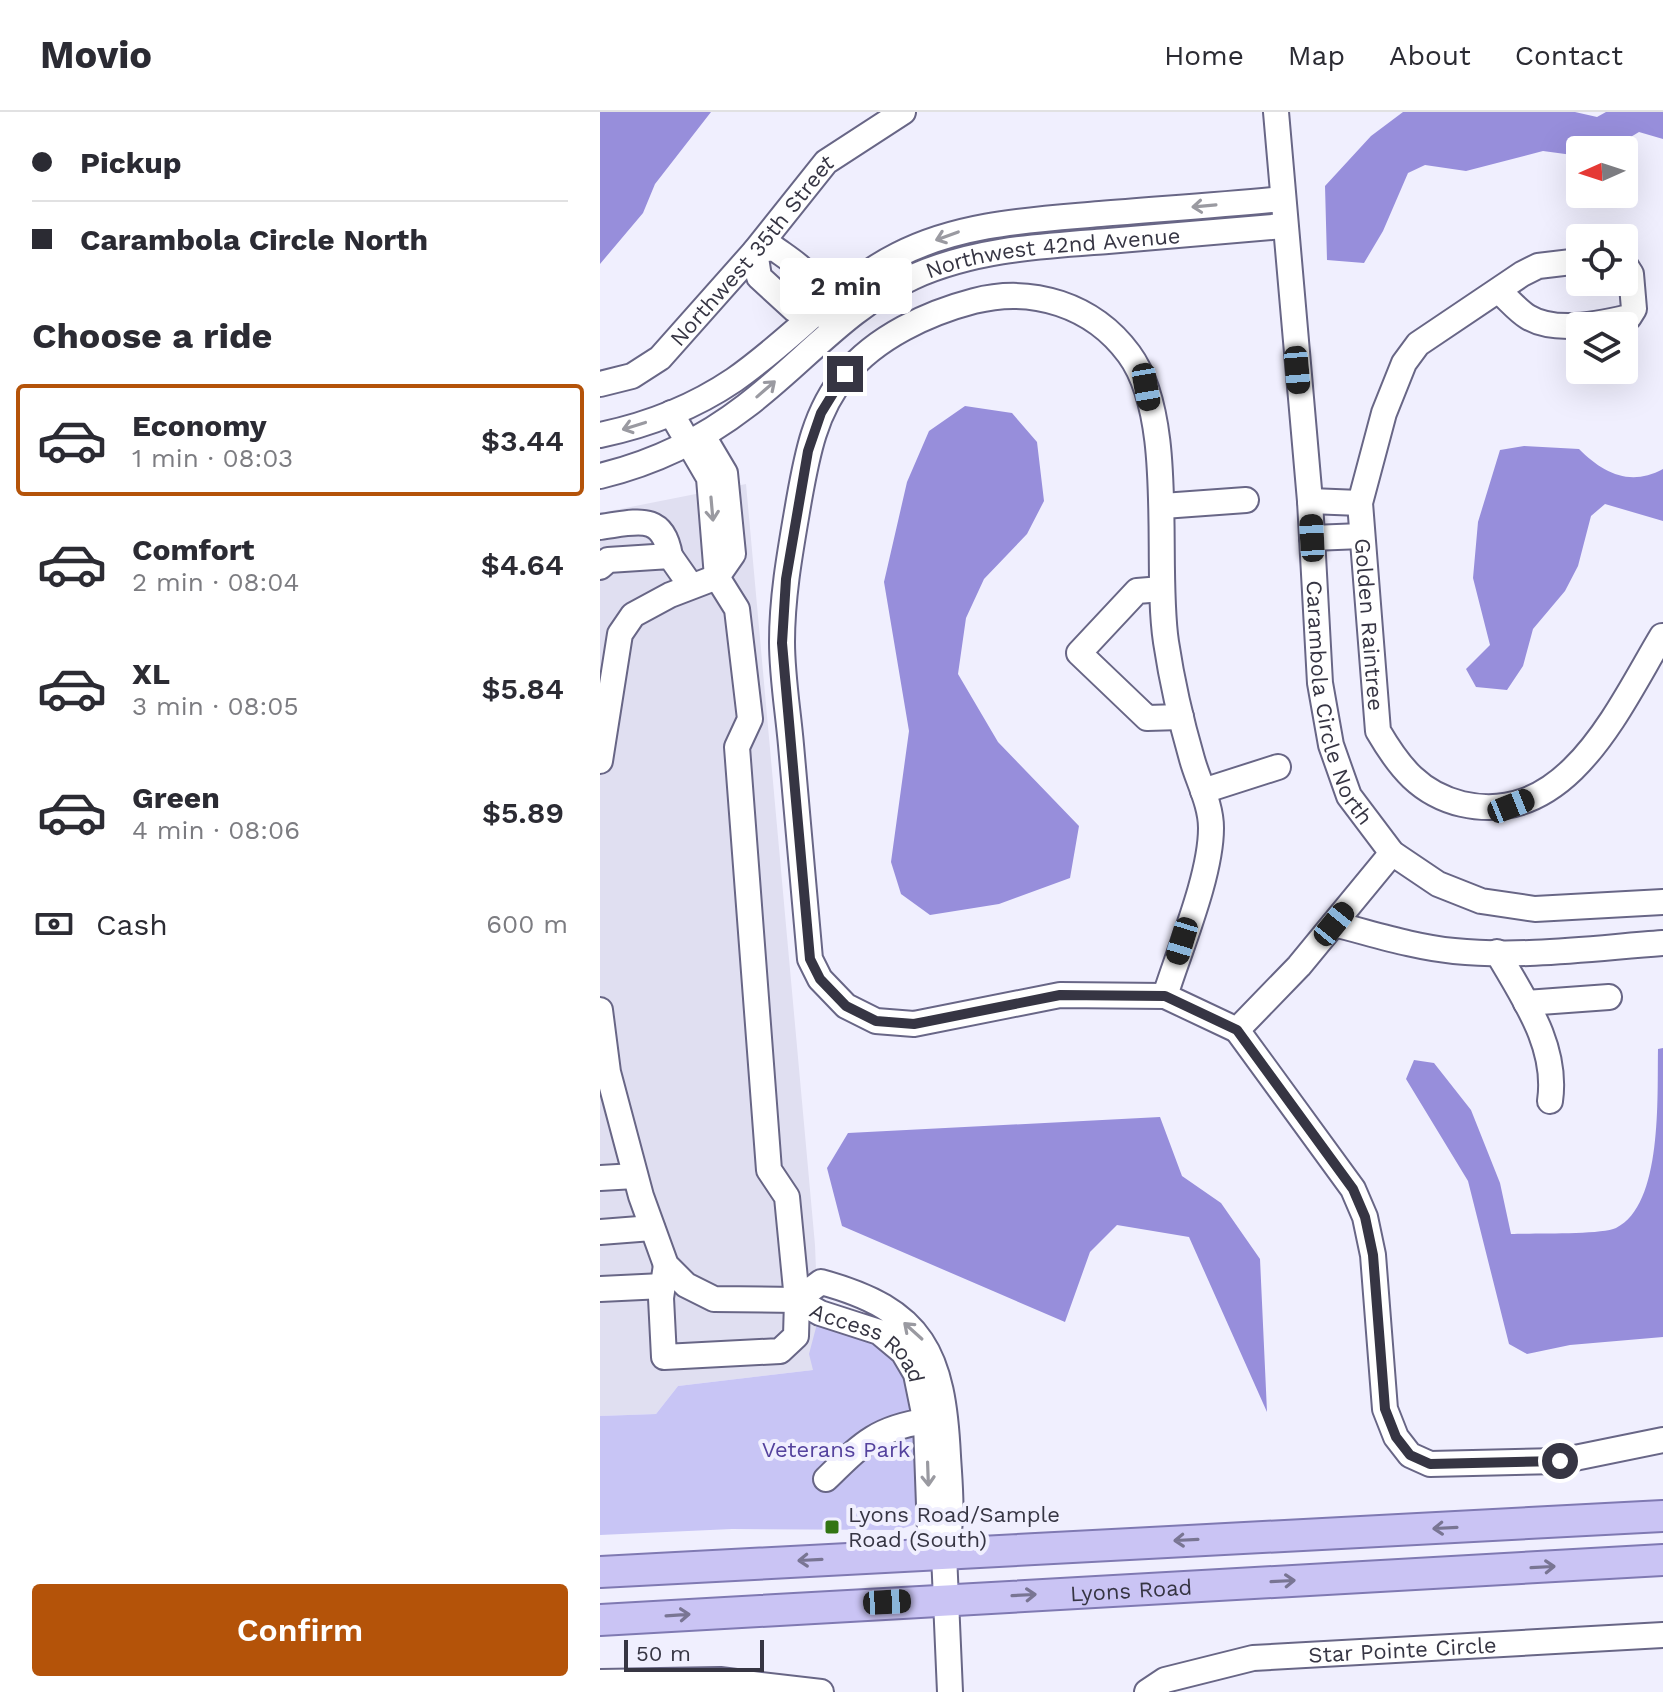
<!DOCTYPE html>
<html lang="en">
<head>
<meta charset="utf-8">
<style>
	body { margin:0; font-family:"Work Sans",sans-serif; background:#f7f7f7; color:#2b2b33; height:100vh; display:flex; flex-direction:column; font-size:30px; white-space:nowrap }
	* { box-sizing:border-box; margin:0 }
	p { font-size:26px; color:#7c7c81 }
	.icon { flex:none; width:44px; height:44px; fill:none; stroke:currentColor; stroke-width:2; stroke-linecap:round; stroke-linejoin:round }
	.map { position:relative; flex:1; overflow:hidden }
	.panel { display:flex; flex-direction:column; background:#fff; width:600px }
	.panel>* { flex:none }
	.banner { display:grid; align-content:center; height:176px; padding:0 32px; background:#fff }
	.needle { width:52px; rotate:267deg }
	.buttons { position:absolute; left:966px; top:24px; display:grid; gap:16px }
	.buttons a { display:grid; place-items:center; width:72px; height:72px; border-radius:8px; background:#fff; box-shadow:0 8px 32px #0002; font-size:40px }
	.scale { position:absolute; left:24px; bottom:20px; width:140px; box-sizing:border-box; padding-left:8px; border:4px solid #363543; border-top:0; font-size:22px; line-height:28px; white-space:nowrap; color:#363543; -webkit-text-stroke:6px #f0effe; paint-order:stroke }
	.end { position:absolute; width:36px; height:36px; margin:-18px; border:10px solid #363543; background:#fff; box-shadow:0 0 0 4px #fff }
	.from { border-radius:50% }
	.bubble { position:absolute; height:56px; border-radius:8px; background:#fff; box-shadow:0 8px 32px #0002; font-size:26px; font-weight:600; line-height:56px; text-align:center }
	.car { position:absolute; width:24px; height:48px; margin:-24px -12px; border-radius:10px; box-shadow:0 0 6px 2px #0007; background:linear-gradient(#222 24%,#8ab4d8 0 40%,#222 0 76%,#8ab4d8 0 86%,#222 0) }
	.banner b { display:flex; align-items:center; gap:28px; height:76px; font-size:30px }
	.banner b+b { border-top:2px solid #e1e1e2 }
	.banner i { width:20px; height:20px; background:#2b2b33 }
	ul { padding:0; list-style:none }
	li { display:flex; align-items:center; gap:24px; height:112px; margin:0 16px 12px; padding:0 16px; border:4px solid transparent; border-radius:8px }
	li div { flex:1 }
	li b { display:block; font-size:30px }
	li em { font-style:normal; font-weight:600 }
	li.current { border-color:#b45309 }
	li>.icon { width:72px; height:72px; stroke-width:1.5 }
	h2 { padding:0 32px; font-size:36px; line-height:96px }
	.pay { display:flex; align-items:center; gap:20px; height:88px; padding:0 32px; font-size:30px }
	.pay p { margin-inline-start:auto }
	.action { display:flex; gap:16px; margin-top:auto; padding:16px 32px }
	.action a { flex:1; height:92px; border-radius:8px; background:#b45309; color:#fff; font-size:32px; font-weight:600; line-height:92px; text-align:center }
	header { display:flex; align-items:center; gap:48px; box-sizing:border-box; height:112px; padding:0 40px; background:#fff; border-bottom:2px solid #e1e1e2 }
	header strong { font-size:38px }
	nav { display:flex; gap:44px; margin-inline-start:auto; font-size:28px }
	main { display:flex; flex:1; min-height:0 }
	.map>svg:first-child { display:block }
	.built { fill:#e0dff1 }
	.green { fill:#c8c5f5 }
	.water { fill:#978edb }
	.lines { fill:none; stroke-linecap:round; stroke-linejoin:round }
	.minor-casing { stroke:#686686; stroke-width:28 }
	.major-casing { stroke:#7f79b2; stroke-width:34 }
	.minor { stroke:#fff; stroke-width:24 }
	.major { stroke:#cac4f4; stroke-width:30 }
	.oneway { stroke:#9a9aa1 }
	.oneway2 { stroke:#797593 }
	.route { stroke:#363543; stroke-width:10 }
	.poi-dot { fill:#327513; stroke:#f0effe; stroke-width:3 }
	.labels { text-anchor:middle; dominant-baseline:central; stroke-width:8; stroke-linejoin:round; paint-order:stroke }
	.street-label { font-size:22px; fill:#363543; stroke:#f0effe }
	.park-label { font-size:22px; fill:#54429d; stroke:#f0effe }
	.poi-label { font-size:22px; fill:#363543; stroke:#f0effe; text-anchor:start }
</style>
</head>
<body>
<header>
<strong>Movio</strong>
<nav><a>Home</a><a>Map</a><a>About</a><a>Contact</a></nav>
</header>
<main>
<section class="panel">
<div class="banner">
<b><i class="from"></i>Pickup</b>
<b><i></i>Carambola Circle North</b>
</div>
<h2>Choose a ride</h2>
<ul>
<li class="current"><svg class="icon" aria-label="car" viewBox="0 0 24 24"><path d="M5 17H2v-5l4-1 3-4h7l3 4 3 1v5h-3M9 17h6M6 11h13"/><circle cx="7" cy="17" r="2"/><circle cx="17" cy="17" r="2"/></svg><div><b>Economy</b><p>1 min · 08:03</p></div><em>$3.44</em></li>
<li><svg class="icon" aria-label="car" viewBox="0 0 24 24"><path d="M5 17H2v-5l4-1 3-4h7l3 4 3 1v5h-3M9 17h6M6 11h13"/><circle cx="7" cy="17" r="2"/><circle cx="17" cy="17" r="2"/></svg><div><b>Comfort</b><p>2 min · 08:04</p></div><em>$4.64</em></li>
<li><svg class="icon" aria-label="car" viewBox="0 0 24 24"><path d="M5 17H2v-5l4-1 3-4h7l3 4 3 1v5h-3M9 17h6M6 11h13"/><circle cx="7" cy="17" r="2"/><circle cx="17" cy="17" r="2"/></svg><div><b>XL</b><p>3 min · 08:05</p></div><em>$5.84</em></li>
<li><svg class="icon" aria-label="car" viewBox="0 0 24 24"><path d="M5 17H2v-5l4-1 3-4h7l3 4 3 1v5h-3M9 17h6M6 11h13"/><circle cx="7" cy="17" r="2"/><circle cx="17" cy="17" r="2"/></svg><div><b>Green</b><p>4 min · 08:06</p></div><em>$5.89</em></li>
</ul>
<div class="pay"><svg class="icon" aria-label="cash" viewBox="0 0 24 24"><path d="M3 7h18v10H3z"/><circle cx="12" cy="12" r="2"/></svg>Cash<p>600 m</p></div>
<div class="action"><a>Confirm</a></div>
</section>
<div class="map">
<svg width="1063" height="1580" viewBox="0 0 1063 1580">
	<rect width="100%" height="100%" fill="#f0effe"/>
	<!-- built -->
	<polygon class="built" points="146,372 215,1133 218,1208 213,1258 78,1274 56,1302 0,1304 0,401"/>
	<!-- green -->
	<polygon class="green" points="218,1208 281,1229 313,1272 319,1405 313,1413 298,1418 132,1417 0,1423 0,1304 56,1302 78,1274 213,1258 209,1242"/>
	<!-- water -->
	<g class="water">
		<polygon points="0,0 111,0 55,72 43,101 0,152"/>
		<polygon points="803,0 975,0 997,5 1006,0 1063,0 1063,27 1039,20 1009,38 980,38 980,44 943,39 866,59 825,53 808,61 783,119 764,151 727,148 725,74 771,24"/>
		<polygon points="365,294 412,301 437,330 444,389 427,422 384,467 366,506 358,562 398,630 479,714 470,766 399,792 330,803 301,782 291,750 309,619 284,470 307,370 329,319"/>
		<path d="M 924,334 L 979,337 C 1003,361 1030,375 1063,357 L 1063,409 L 1005,392 L 991,404 L 978,454 L 965,479 L 933,517 L 923,554 L 907,578 L 876,575 L 866,557 L 890,533 L 873,466 L 878,410 L 900,338 Z"/>
		<path d="M 1063,936 L 1063,1225 L 970,1233 L 927,1242 L 909,1232 L 868,1069 L 806,967 L 814,948 L 834,951 L 871,998 L 900,1071 L 911,1122 C 932,1121 1001,1123 1016,1116 C 1063,1093 1057,985 1058,937 Z"/>
		<polygon points="560,1005 582,1064 621,1091 660,1147 667,1300 589,1125 517,1113 490,1140 465,1210 242,1114 227,1056 248,1021"/>
	</g>
	<g class="lines">
		<!-- minor casing -->
		<g class="minor-casing">
			<g id="minor">
				<path id="s1" d="M 676,0 L 710,389 L 720,571 L 731,633 L 749,684 L 792,741 L 838,772 L 881,789 L 935,797 L 1063,790"/>
				<path id="s2" d="M 980,149 L 938,154 L 922,162 L 818,232 L 804,251 L 784,301 L 760,391 L 778,619 C 799,655 820,682 862,692 C 967,716 1018,597 1062,524"/>
				<path d="M 900,180 C 909,188 918,199 928,205 C 954,221 1001,212 1029,205 L 1034,197 L 1031,162 L 1024,151"/>
				<path d="M 219,196 L 195,198 L 159,165 L 155,139 L 174,136 C 186,145 206,157 213,170 C 220,183 217,194 227,206"/>
				<path id="s3" d="M 0,272 L 32,264 L 60,246 L 155,139 L 226,50 L 303,0"/>
				<path d="M 0,323 C 48,313 94,295 134,268 C 192,228 235,175 298,143 C 360,111 432,108 500,102 C 560,97 621,93 682,87"/>
				<path id="s4" d="M 0,364 C 54,351 102,328 146,294 C 203,251 247,195 313,165 C 375,137 442,134 508,129 C 567,124 625,119 683,114"/>
				<polyline points="710,389 760,391"/>
				<polyline points="563,394 646,388"/>
				<path d="M 0,415 C 37,410 63,400 70,444"/>
				<polyline points="712,426 762,424"/>
				<polyline points="0,455 8,448 70,444 91,474"/>
				<polyline points="562,477 537,479 479,541 547,606 581,605"/>
				<polyline points="0,649 20,522 33,503 70,483 117,465 133,442 125,361 109,334"/>
				<polyline points="603,679 678,655"/>
				<path d="M 734,812 C 774,822 813,835 854,839 C 923,846 994,836 1063,831"/>
				<path d="M 897,840 C 924,887 958,934 950,989"/>
				<path d="M 565,884 C 580,836 611,764 611,716 C 611,692 598,669 592,647 C 581,609 572,570 566,530 C 554,451 577,307 529,242 C 493,193 432,174 374,189 C 328,201 276,225 245,263 C 215,299 207,343 199,388 C 191,435 182,482 182,530 C 182,564 188,599 191,633 C 197,704 204,775 210,847 L 220,867 L 246,894 L 276,909 L 314,912 L 460,883 L 565,884 L 637,918 L 699,854 L 792,741"/>
				<polyline points="926,891 1009,885"/>
				<path id="s5" d="M 0,898 L 8,960 L 41,1084 L 66,1153 L 86,1173 L 114,1187 L 197,1188 L 220,1201 L 279,1220 L 303,1240 L 316,1262 L 326,1311 L 330,1420 L 344,1442 C 354,1409 350,1378 348,1344 C 343,1242 324,1198 221,1170 L 197,1188"/>
				<polyline points="637,918 753,1077 765,1105 773,1143 785,1297 796,1325 810,1343 830,1352 960,1349 1063,1328"/>
				<polyline points="0,1066 35,1064"/>
				<polyline points="0,1120 52,1116"/>
				<polyline points="66,1153 61,1186 64,1245 180,1239 196,1224 197,1188 187,1085 169,1058 137,635 150,607 137,497 117,465 109,366 71,301"/>
				<polyline points="0,1177 63,1174"/>
				<path d="M 226,1367 C 261,1333 276,1316 326,1309"/>
				<polyline points="344,1442 350,1580"/>
				<polyline points="0,1570 120,1568 221,1580"/>
				<path id="s6" d="M 547,1580 L 565,1568 L 653,1546 L 1063,1523"/>
			</g>
		</g>
		<!-- major casing -->
		<g class="major-casing">
			<g id="major">
				<polyline points="0,1460 1063,1404"/>
				<path id="s7" d="M 0,1508 L 1063,1448"/>
			</g>
		</g>
		<!-- minor -->
		<use href="#minor" class="minor"/>
		<!-- major -->
		<use href="#major" class="major"/>
	</g>
	<!-- one-way arrows -->
	<defs><path id="oneway-shaft" d="M-6 0H5M1.5-3L5.5 0L1.5 3" fill="none" stroke-width="1.6" stroke-linecap="round" stroke-linejoin="round" transform="scale(2)"/></defs>
	<g class="oneway">
		<use href="#oneway-shaft" transform="translate(604 94) rotate(175)"/>
		<use href="#oneway-shaft" transform="translate(347 124) rotate(160)"/>
		<use href="#oneway-shaft" transform="translate(166 277) rotate(-41)"/>
		<use href="#oneway-shaft" transform="translate(34 314) rotate(163)"/>
		<use href="#oneway-shaft" transform="translate(112 397) rotate(85)"/>
		<use href="#oneway-shaft" transform="translate(313 1219) rotate(-138)"/>
		<use href="#oneway-shaft" transform="translate(328 1362) rotate(88)"/>
	</g>
	<g class="oneway2">
		<use href="#oneway-shaft" transform="translate(845 1416) rotate(177)"/>
		<use href="#oneway-shaft" transform="translate(586 1428) rotate(177)"/>
		<use href="#oneway-shaft" transform="translate(210 1448) rotate(177)"/>
		<use href="#oneway-shaft" transform="translate(943 1455) rotate(-3)"/>
		<use href="#oneway-shaft" transform="translate(683 1469) rotate(-3)"/>
		<use href="#oneway-shaft" transform="translate(424 1483) rotate(-3)"/>
		<use href="#oneway-shaft" transform="translate(78 1503) rotate(-4)"/>
	</g>
	<g class="lines">
		<!-- route -->
		<polyline class="route" points="245,262 221,301 208,339 186,467 182,531 210,847 220,867 246,894 276,909 314,912 460,883 565,884 637,918 753,1077 765,1105 773,1143 785,1297 796,1325 810,1343 830,1352 960,1349"/>
	</g>
	<!-- markers -->
	<rect class="poi-dot" x="224" y="1407" width="16" height="16" rx="4"/>
	<g class="labels">
		<!-- street labels -->
		<g class="street-label">
			<text stroke="none"><textPath href="#s3" startOffset="208">Northwest 35th Street</textPath></text>
			<text stroke="none"><textPath href="#s4" startOffset="518">Northwest 42nd Avenue</textPath></text>
			<text stroke="none"><textPath href="#s2" startOffset="478">Golden Raintree</textPath></text>
			<text stroke="none"><textPath href="#s1" startOffset="596">Carambola Circle North</textPath></text>
			<text stroke="none"><textPath href="#s5" startOffset="492">Access Road</textPath></text>
			<text stroke="none"><textPath href="#s7" startOffset="532">Lyons Road</textPath></text>
			<text stroke="none"><textPath href="#s6" startOffset="262">Star Pointe Circle</textPath></text>
		</g>
		<!-- park labels -->
		<g class="park-label">
			<text x="236" y="1337">Veterans Park</text>
		</g>
		<!-- poi labels -->
		<g class="poi-label">
			<text x="248" y="1402">Lyons Road/Sample<tspan x="248" dy="25">Road (South)</tspan></text>
		</g>
	</g>
</svg>
<div class="buttons">
<a><svg class="needle" viewBox="-14 -14 28 28"><path d="M0-13l5 13h-10z" fill="#e53935"/><path d="M0 13l5-13h-10z" fill="#7c7c81"/></svg></a>
<a><svg class="icon" aria-label="locate" viewBox="0 0 24 24"><circle cx="12" cy="12" r="6"/><path d="M12 2v4M12 18v4M2 12h4M18 12h4"/></svg></a>
<a><svg class="icon" aria-label="layers" viewBox="0 0 24 24"><path d="M12 4l9 5-9 5-9-5zM3 14l9 5 9-5"/></svg></a>
</div>
<div class="scale">50 m</div>
<i class="end from" style="left:960px;top:1349px"></i>
<i class="end" style="left:245px;top:262px"></i>
<div class="bubble" style="left:180px;top:146px;width:132px">2 min</div>
<i class="car" style="left:697px;top:258px;rotate:175deg"></i>
<i class="car" style="left:546px;top:275px;rotate:170deg"></i>
<i class="car" style="left:712px;top:426px;rotate:357deg"></i>
<i class="car" style="left:911px;top:694px;rotate:68deg"></i>
<i class="car" style="left:734px;top:812px;rotate:39deg"></i>
<i class="car" style="left:582px;top:829px;rotate:197deg"></i>
<i class="car" style="left:287px;top:1490px;rotate:87deg"></i>
</div>
</main>
</body>
</html>
